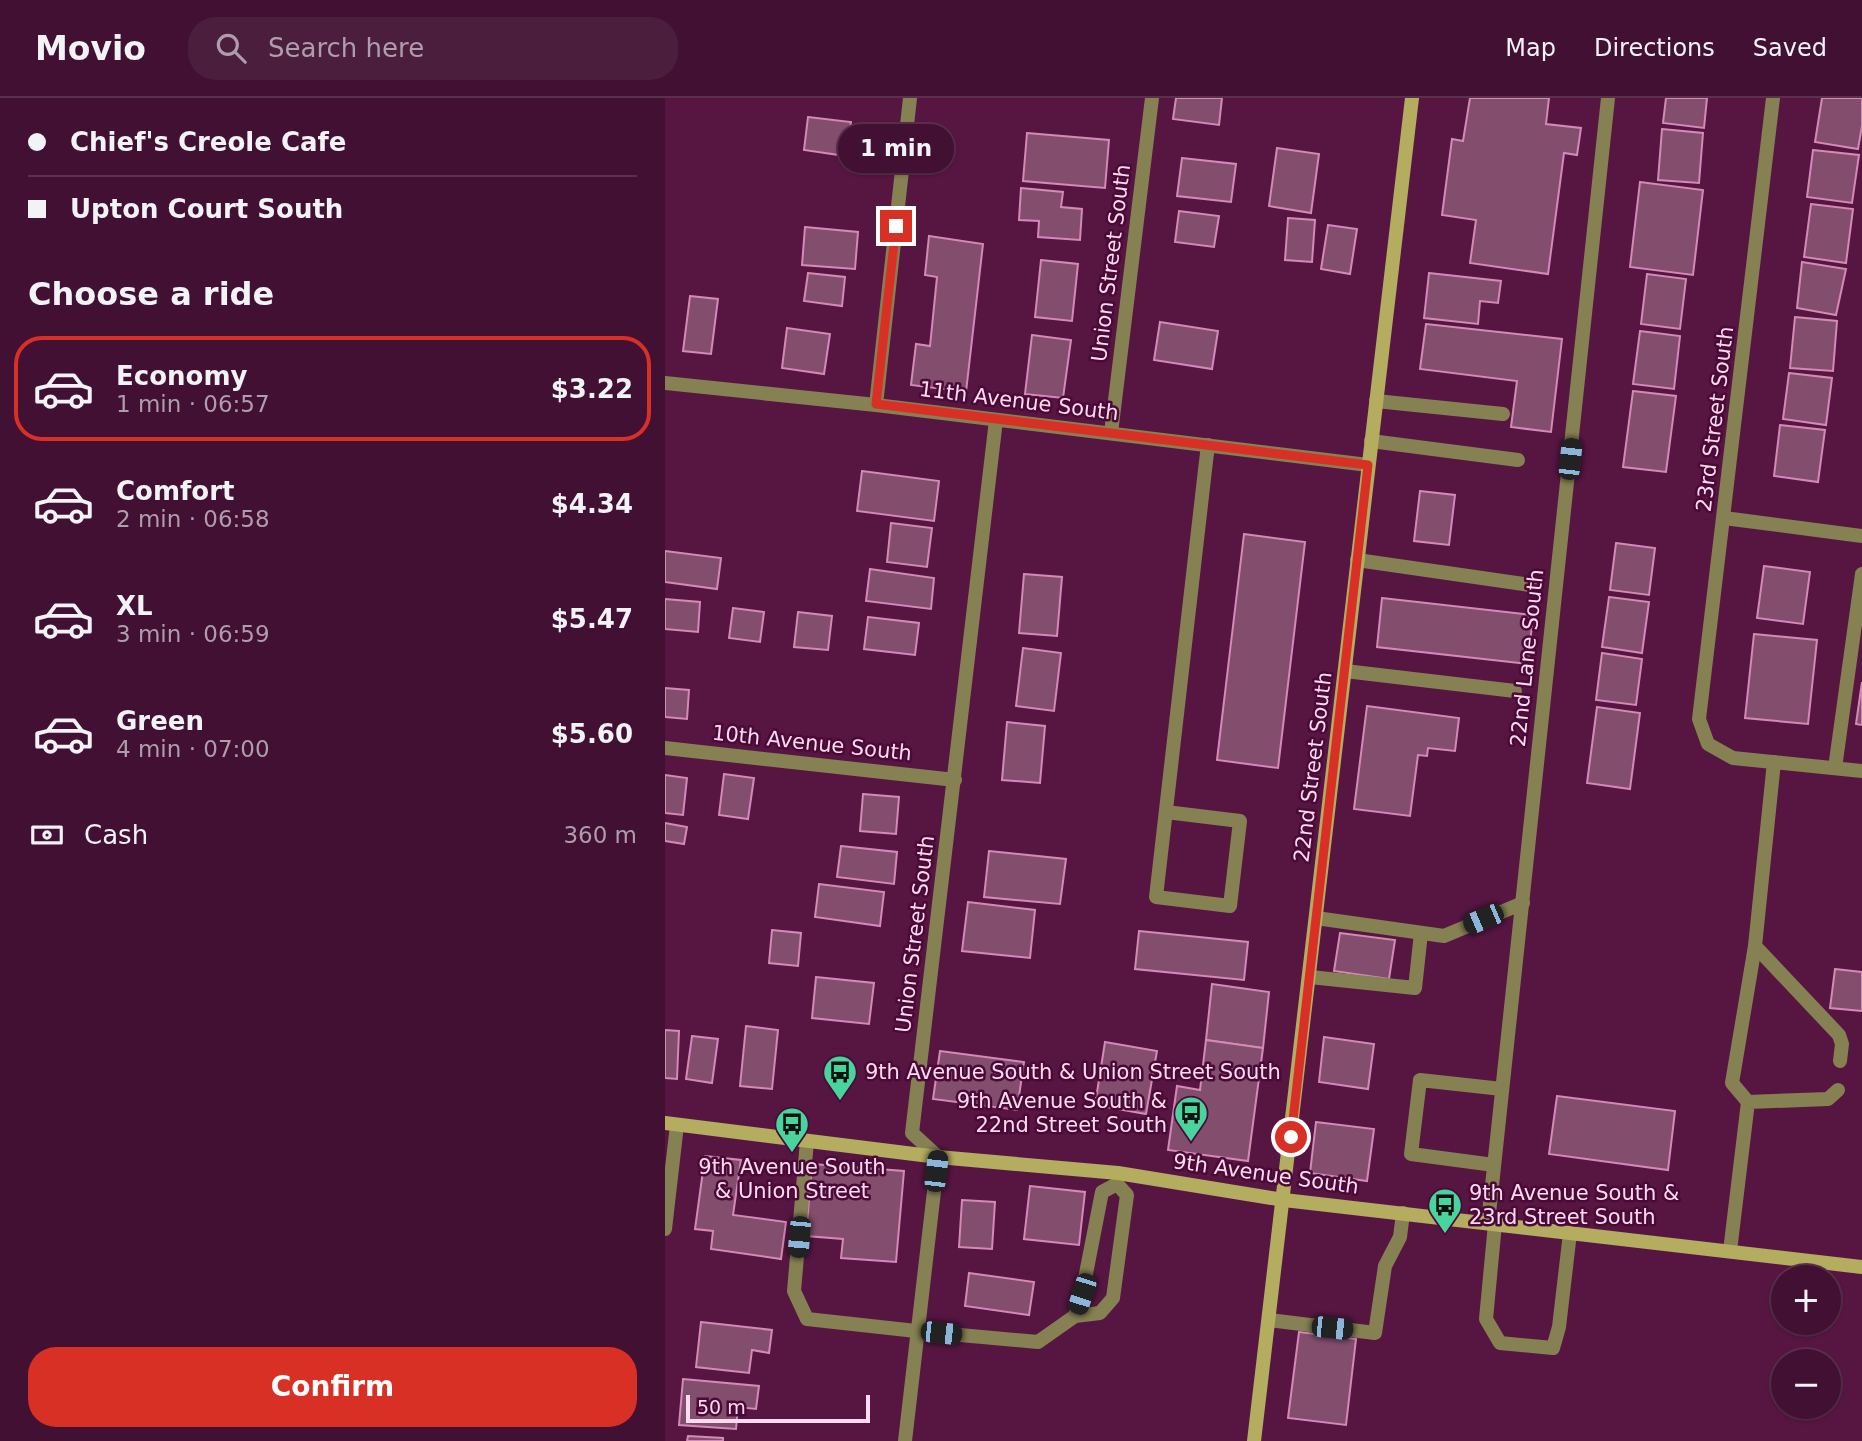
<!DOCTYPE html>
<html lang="en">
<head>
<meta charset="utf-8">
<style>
	body { margin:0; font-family:"DejaVu Sans",sans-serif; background:#4c1e3e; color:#f1f3f6; height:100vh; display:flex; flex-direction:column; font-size:26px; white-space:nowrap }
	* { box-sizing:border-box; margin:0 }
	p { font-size:23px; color:#ae9dac }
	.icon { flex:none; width:38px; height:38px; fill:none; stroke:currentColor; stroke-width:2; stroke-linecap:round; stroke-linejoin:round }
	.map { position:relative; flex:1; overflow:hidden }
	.sheet { display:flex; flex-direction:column; background:#411032; width:665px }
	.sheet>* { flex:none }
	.top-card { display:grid; align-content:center; height:154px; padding:0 28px; background:#411032 }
	.buttons { position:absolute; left:1106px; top:1167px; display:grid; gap:14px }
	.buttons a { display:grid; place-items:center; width:70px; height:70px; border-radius:50%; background:#411032; box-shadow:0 2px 5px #0004,0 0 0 2px #5a304d; font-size:35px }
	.scale { position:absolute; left:21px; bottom:18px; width:184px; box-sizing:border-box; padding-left:7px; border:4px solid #fddcef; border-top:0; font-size:19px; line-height:24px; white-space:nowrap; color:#fddcef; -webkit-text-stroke:5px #4b0937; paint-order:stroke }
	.end { position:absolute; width:32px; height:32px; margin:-16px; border:9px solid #d93025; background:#fff; box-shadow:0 0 0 4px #fff }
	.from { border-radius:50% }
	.bubble { position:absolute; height:49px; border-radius:24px; background:#411032; box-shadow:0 2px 5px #0004,0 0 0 2px #5a304d; font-size:23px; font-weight:700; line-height:49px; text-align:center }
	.car { position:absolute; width:21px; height:42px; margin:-21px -10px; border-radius:9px; box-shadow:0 0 5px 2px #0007; background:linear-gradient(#222 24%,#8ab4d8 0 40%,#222 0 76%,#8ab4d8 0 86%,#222 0) }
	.top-card b { display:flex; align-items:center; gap:24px; height:66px; font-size:26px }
	.top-card b+b { border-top:2px solid #5a304d }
	.top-card i { width:18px; height:18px; background:#f1f3f6 }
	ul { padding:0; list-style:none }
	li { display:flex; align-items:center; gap:21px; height:105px; margin:0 14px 10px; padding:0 14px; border:4px solid transparent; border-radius:28px }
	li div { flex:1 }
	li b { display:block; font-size:26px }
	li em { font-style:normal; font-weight:700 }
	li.current { border-color:#d93025 }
	li>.icon { width:63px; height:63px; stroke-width:1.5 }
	h2 { padding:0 28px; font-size:32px; line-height:84px }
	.pay { display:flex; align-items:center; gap:18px; height:77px; padding:0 28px; font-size:26px }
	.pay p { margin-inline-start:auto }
	.action { display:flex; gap:14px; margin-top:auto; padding:14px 28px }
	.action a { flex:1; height:80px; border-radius:28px; background:#d93025; color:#fff; font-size:28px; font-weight:700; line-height:80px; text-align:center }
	header { display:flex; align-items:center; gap:42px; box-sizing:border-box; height:98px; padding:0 35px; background:#411032; border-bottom:2px solid #5a304d }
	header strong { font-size:33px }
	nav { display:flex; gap:38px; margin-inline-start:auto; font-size:24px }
	.search { width:490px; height:63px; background:#4c1e3e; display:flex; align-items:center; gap:18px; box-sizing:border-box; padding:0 24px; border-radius:28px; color:#ae9dac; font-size:26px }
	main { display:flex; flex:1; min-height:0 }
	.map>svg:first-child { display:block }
	.building { fill:#834d6e; stroke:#d489b6; stroke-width:2 }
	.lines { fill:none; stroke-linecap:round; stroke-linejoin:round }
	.lane { stroke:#868152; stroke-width:14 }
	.street { stroke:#868152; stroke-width:14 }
	.secondary { stroke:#b4ac5f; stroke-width:14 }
	.route { stroke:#d93025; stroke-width:9 }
	.labels { text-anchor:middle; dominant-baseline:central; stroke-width:5; stroke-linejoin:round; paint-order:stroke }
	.street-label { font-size:21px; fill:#fddcef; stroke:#4b0937 }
	.poi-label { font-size:21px; fill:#fddcef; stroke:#4b0937; text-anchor:start }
</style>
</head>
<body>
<header>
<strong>Movio</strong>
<div class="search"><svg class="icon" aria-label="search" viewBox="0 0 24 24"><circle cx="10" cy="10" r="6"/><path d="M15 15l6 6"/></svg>Search here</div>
<nav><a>Map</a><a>Directions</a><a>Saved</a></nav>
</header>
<main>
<section class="sheet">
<div class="top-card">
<b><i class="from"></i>Chief's Creole Cafe</b>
<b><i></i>Upton Court South</b>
</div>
<h2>Choose a ride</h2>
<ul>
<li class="current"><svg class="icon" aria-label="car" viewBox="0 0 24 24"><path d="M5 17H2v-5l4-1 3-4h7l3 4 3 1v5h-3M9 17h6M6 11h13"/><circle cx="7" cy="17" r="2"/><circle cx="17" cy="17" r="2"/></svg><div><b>Economy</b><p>1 min · 06:57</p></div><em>$3.22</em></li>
<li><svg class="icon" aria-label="car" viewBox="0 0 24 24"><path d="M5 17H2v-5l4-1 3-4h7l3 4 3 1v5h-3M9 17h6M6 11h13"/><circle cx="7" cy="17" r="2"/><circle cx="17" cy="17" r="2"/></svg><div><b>Comfort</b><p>2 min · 06:58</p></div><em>$4.34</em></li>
<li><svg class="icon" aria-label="car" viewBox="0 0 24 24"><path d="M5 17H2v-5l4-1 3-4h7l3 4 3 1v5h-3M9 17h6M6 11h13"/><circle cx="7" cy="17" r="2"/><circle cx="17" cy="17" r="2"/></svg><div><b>XL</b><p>3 min · 06:59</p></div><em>$5.47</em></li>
<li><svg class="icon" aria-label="car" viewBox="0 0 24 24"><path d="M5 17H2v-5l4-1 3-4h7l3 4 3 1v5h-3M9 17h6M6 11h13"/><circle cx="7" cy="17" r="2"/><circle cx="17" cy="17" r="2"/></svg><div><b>Green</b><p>4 min · 07:00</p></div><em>$5.60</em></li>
</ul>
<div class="pay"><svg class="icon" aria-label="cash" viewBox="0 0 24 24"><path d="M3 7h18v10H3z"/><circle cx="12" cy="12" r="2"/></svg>Cash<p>360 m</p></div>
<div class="action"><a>Confirm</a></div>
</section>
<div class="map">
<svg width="1197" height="1343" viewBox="0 0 1197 1343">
	<rect width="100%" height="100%" fill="#571642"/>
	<!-- building -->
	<g class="building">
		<polygon points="511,0 557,0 554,27 508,21"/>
		<polygon points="805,0 884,0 881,26 916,30 912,57 899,55 883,176 805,165 811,122 777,117 787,41 798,43"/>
		<polygon points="1001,0 1042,0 1039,30 998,25"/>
		<polygon points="1157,0 1197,0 1197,28 1193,51 1150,44"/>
		<polygon points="143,19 186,24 181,58 139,52"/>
		<polygon points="997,31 1038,35 1034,85 993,82"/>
		<polygon points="362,35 444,42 440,90 358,83"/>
		<polygon points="612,50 654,56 646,115 604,108"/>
		<polygon points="1148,52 1194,57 1187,105 1142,99"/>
		<polygon points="517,60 571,66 566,104 512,98"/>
		<polygon points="975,84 1038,92 1028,177 965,169"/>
		<polygon points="356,90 398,94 396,109 417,111 415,142 373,139 374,123 354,122"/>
		<polygon points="1146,106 1188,111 1181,165 1139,159"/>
		<polygon points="514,113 554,118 549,149 510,144"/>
		<polygon points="623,120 650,122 647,164 620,162"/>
		<polygon points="663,127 692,131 685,176 656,171"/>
		<polygon points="140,129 193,134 190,171 137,167"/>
		<polygon points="264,138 318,146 301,294 246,287 251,246 265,248 272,179 260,177"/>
		<polygon points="376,162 413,166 407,223 370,219"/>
		<polygon points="1137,164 1181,171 1171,217 1132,210"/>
		<polygon points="143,175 180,179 177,208 139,203"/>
		<polygon points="764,175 836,183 833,205 815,203 813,226 759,220"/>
		<polygon points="982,176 1021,181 1015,231 976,226"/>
		<polygon points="25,198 53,201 46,256 18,253"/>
		<polygon points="1130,219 1172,223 1168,273 1125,270"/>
		<polygon points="495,224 553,233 547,271 489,262"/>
		<polygon points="761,226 897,241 886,334 846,329 852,283 755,271"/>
		<polygon points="122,230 165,236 159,276 117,270"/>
		<polygon points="975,233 1015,238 1009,291 968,286"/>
		<polygon points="367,237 406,242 398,300 360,296"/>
		<polygon points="1124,275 1167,280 1161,327 1118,321"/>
		<polygon points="968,293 1011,298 1001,374 958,369"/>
		<polygon points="1115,327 1160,332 1153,384 1109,378"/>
		<polygon points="197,373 274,383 269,423 192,413"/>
		<polygon points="755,393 790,397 784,447 749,443"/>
		<polygon points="226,425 267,430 262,469 222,464"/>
		<polygon points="579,436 640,444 613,670 552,662"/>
		<polygon points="951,445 990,450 984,497 945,492"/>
		<polygon points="0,453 56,460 52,491 0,484"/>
		<polygon points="1099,468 1145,474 1138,526 1092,520"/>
		<polygon points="205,471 269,480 266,511 201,503"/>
		<polygon points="359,476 397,479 392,538 354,535"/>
		<polygon points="944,499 984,504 977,555 937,549"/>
		<polygon points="717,500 868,517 863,566 712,549"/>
		<polygon points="0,501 35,504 33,534 0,531"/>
		<polygon points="68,510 99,514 95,544 64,540"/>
		<polygon points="133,514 167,518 163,552 129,549"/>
		<polygon points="203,519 254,525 250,557 199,551"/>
		<polygon points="1089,536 1152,542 1143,626 1080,620"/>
		<polygon points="358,550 396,555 389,613 351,608"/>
		<polygon points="937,555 977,561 971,607 931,602"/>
		<polygon points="1197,584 1197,627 1191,626"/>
		<polygon points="0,590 24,592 22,621 0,619"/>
		<polygon points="702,608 794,620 790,653 763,650 762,658 753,657 745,718 689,711"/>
		<polygon points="932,609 975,615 965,691 922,685"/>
		<polygon points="342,624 380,628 375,685 337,682"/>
		<polygon points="59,676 89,680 83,721 54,717"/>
		<polygon points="0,677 22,680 18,717 0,715"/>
		<polygon points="198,696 234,699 231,736 195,733"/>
		<polygon points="0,725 22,729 19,746 0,743"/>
		<polygon points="176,748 232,754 229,786 172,779"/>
		<polygon points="324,753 401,761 395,806 319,799"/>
		<polygon points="154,786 219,794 215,828 150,819"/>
		<polygon points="303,804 370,812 365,860 297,853"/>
		<polygon points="107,832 136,835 133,868 104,865"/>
		<polygon points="474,833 583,844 579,882 470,871"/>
		<polygon points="675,835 730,842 724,881 669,873"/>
		<polygon points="1170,871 1197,874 1197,913 1165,910"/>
		<polygon points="151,879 209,885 204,926 147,920"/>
		<polygon points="547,886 604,894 598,950 541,942"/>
		<polygon points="81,928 113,932 107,991 75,988"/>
		<polygon points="0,932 14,933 12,981 0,980"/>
		<polygon points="27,938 53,941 47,985 21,981"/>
		<polygon points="659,939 709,946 703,991 654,984"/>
		<polygon points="541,942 598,950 583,1063 503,1052 512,988 535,992"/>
		<polygon points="440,944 492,953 481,1016 430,1007"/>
		<polygon points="275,953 359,964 352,1012 268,1001"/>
		<polygon points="892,998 1010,1013 1003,1072 884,1056"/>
		<polygon points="651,1024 709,1031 702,1083 645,1075"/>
		<polygon points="40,1058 76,1062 68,1117 121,1124 116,1161 46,1151 48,1133 30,1131"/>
		<polygon points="147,1066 239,1073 231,1164 176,1160 178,1141 141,1138"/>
		<polygon points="365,1088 420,1094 414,1147 359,1141"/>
		<polygon points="297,1102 330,1104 327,1151 294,1149"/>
		<polygon points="304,1175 369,1184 364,1217 300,1208"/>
		<polygon points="36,1224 107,1232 104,1255 87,1252 84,1275 31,1269"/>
		<polygon points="634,1234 691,1241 681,1327 623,1320"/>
		<polygon points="18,1281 94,1288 91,1311 73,1309 71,1331 14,1327"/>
		<polygon points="23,1338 58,1340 58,1343 22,1343"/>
	</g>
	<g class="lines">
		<!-- lane -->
		<g class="lane">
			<polyline points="711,303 838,316"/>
			<polyline points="706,343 853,362"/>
			<polyline points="692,462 865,487"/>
			<polyline points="680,573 850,593"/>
			<polyline points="1109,664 1090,848 1174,937 1177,946 1175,963"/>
			<polyline points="1170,670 1197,476"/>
			<polyline points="501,714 575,723 565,808 491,799 540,372 543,347"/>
			<polyline points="651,820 779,838 858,805"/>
			<polyline points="645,879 750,890 756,835"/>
			<polyline points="1083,1004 1067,985 1090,848"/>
			<polyline points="142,1043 129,1193 142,1221 251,1233"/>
			<polyline points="829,1067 746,1056 755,982 837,991"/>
			<polyline points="830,1126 821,1221 835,1245 888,1250 894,1229 905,1135"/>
			<polyline points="1065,1153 1083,1004 1163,1001 1173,992"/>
			<polyline points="604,1222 710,1235 720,1168 735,1139 738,1115"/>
		</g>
		<!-- street -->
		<g class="street">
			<polyline points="1108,0 1034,621 1043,646 1068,660 1197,673"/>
			<polyline points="0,285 211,307 703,367"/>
			<polyline points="211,307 245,0"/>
			<polyline points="446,335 487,0"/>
			<polyline points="1059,420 1197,438"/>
			<polyline points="0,650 290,682"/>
			<polyline points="823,1125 943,0"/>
			<polyline points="0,1131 12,1027"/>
			<polyline points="410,1218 417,1196 437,1094 452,1086"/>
			<polyline points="251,1233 373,1244 410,1218 435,1215 448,1200 462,1097 452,1086"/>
			<polyline points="240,1343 273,1059 247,1035 331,322"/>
		</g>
		<!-- secondary -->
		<g class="secondary">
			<polyline points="0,1025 273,1059 453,1075 619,1102 1197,1169"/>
			<polyline points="589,1343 747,0"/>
		</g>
	</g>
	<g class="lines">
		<!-- route -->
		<polyline class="route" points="231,128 211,306 703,367 626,1039"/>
	</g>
	<!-- icons -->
	<defs>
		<g id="bus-pin" transform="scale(1.75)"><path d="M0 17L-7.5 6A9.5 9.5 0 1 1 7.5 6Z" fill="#48d49d" stroke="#4b0937"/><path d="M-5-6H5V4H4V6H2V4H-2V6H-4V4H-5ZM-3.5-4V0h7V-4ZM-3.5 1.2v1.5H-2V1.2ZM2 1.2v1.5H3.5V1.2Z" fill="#111"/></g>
	</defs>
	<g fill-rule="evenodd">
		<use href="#bus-pin" x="175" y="974"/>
		<use href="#bus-pin" x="526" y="1015"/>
		<use href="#bus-pin" x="127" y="1026"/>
		<use href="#bus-pin" x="780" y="1107"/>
	</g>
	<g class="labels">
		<!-- street labels -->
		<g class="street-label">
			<text transform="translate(446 165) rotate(-83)">Union Street South</text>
			<text transform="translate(354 303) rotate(7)">11th Avenue South</text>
			<text transform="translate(1050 321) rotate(-83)">23rd Street South</text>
			<text transform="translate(862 560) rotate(-84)">22nd Lane South</text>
			<text transform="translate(147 645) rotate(6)">10th Avenue South</text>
			<text transform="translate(648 669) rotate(-83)">22nd Street South</text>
			<text transform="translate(250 836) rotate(-83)">Union Street South</text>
			<text transform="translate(601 1076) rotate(8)">9th Avenue South</text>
		</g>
		<!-- poi labels -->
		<g class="poi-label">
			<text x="200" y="974">9th Avenue South &amp; Union Street South</text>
			<text x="502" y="1003" text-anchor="end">9th Avenue South &amp;<tspan x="502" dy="24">22nd Street South</tspan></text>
			<text x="127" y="1069" text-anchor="middle">9th Avenue South<tspan x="127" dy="24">&amp; Union Street</tspan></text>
			<text x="804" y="1095">9th Avenue South &amp;<tspan x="804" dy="24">23rd Street South</tspan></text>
		</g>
	</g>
</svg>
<div class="buttons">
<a>+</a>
<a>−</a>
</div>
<div class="scale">50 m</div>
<i class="end from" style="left:626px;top:1039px"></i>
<i class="end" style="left:231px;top:128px"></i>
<div class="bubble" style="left:173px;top:26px;width:116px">1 min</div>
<i class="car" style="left:905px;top:361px;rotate:6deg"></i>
<i class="car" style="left:818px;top:821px;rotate:247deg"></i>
<i class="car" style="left:271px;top:1073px;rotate:7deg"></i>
<i class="car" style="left:134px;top:1139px;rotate:185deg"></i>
<i class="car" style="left:417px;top:1196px;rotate:198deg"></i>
<i class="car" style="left:667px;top:1230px;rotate:96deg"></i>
<i class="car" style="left:276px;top:1235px;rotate:96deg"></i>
</div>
</main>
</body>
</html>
